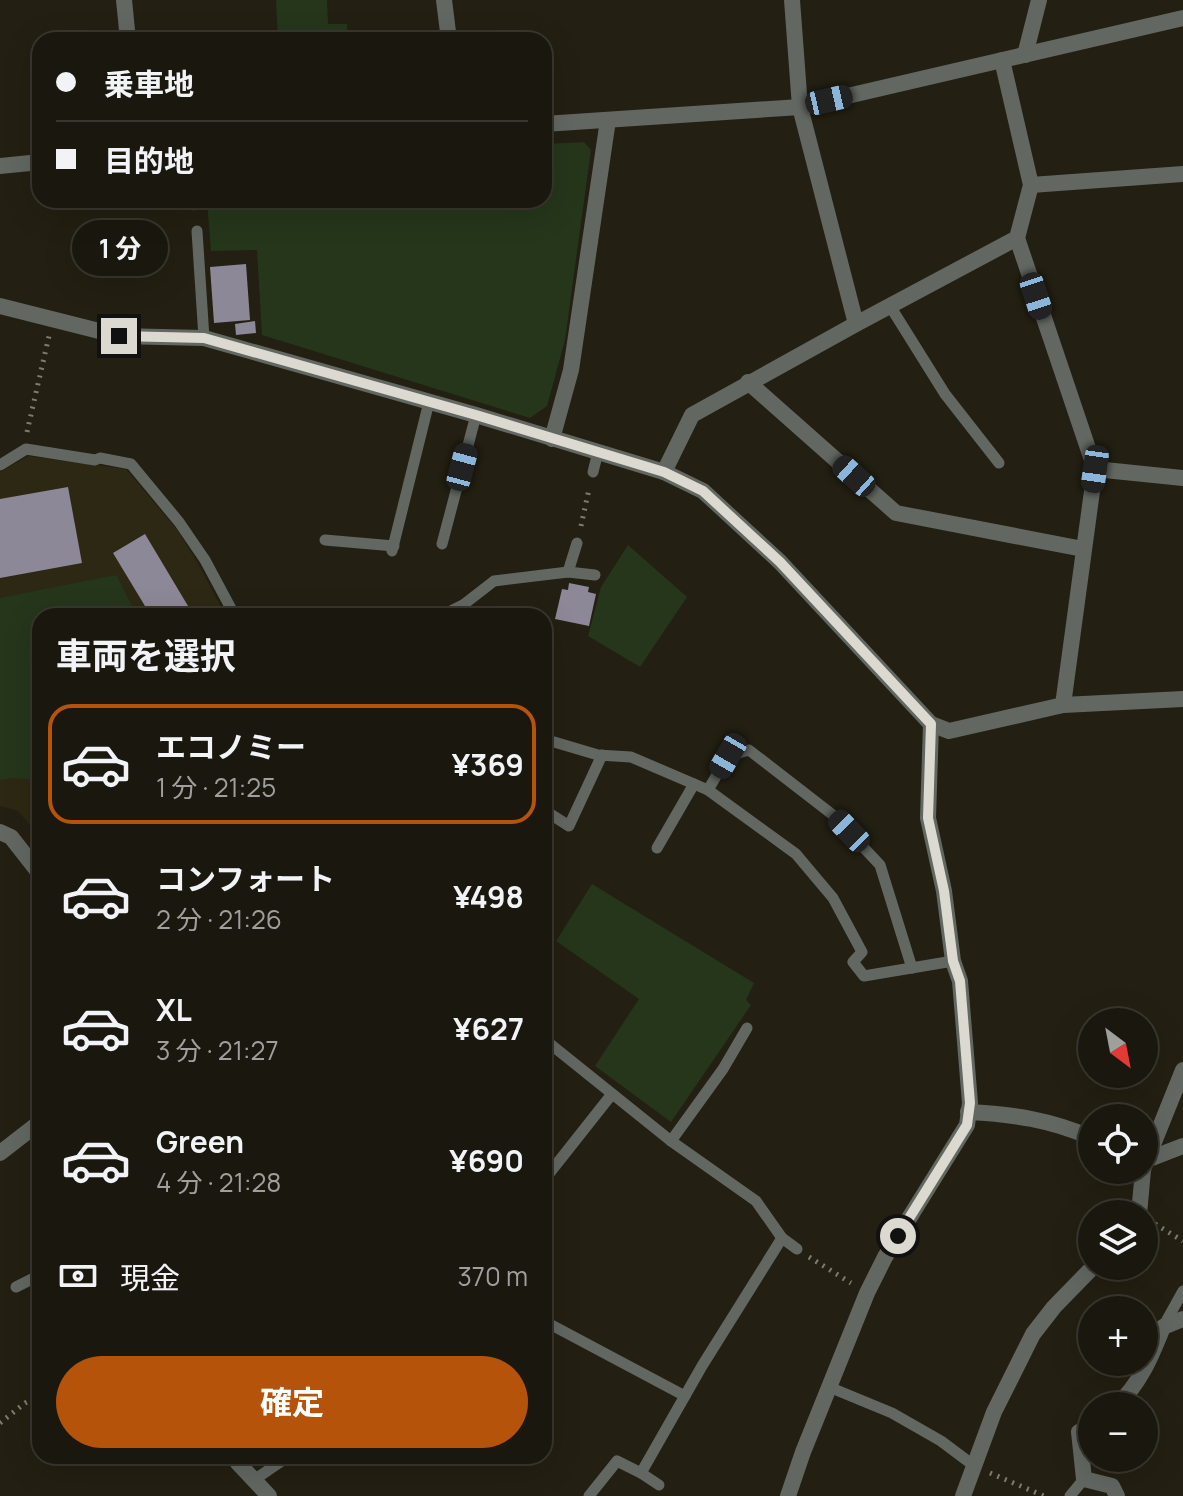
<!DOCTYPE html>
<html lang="ja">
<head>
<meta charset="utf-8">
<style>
	body { margin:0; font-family:Manrope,"Noto Sans JP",sans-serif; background:#232017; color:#f1f3f6; height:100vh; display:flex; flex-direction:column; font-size:30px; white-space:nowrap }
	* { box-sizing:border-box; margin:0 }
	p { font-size:26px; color:#9f9f9e }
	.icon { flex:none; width:44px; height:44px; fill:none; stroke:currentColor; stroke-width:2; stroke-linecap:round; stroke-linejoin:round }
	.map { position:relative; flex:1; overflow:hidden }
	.panel { position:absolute; left:32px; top:608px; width:520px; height:856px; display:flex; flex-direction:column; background:#1a170e; border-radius:24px; box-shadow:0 8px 32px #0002,0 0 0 2px #38362e }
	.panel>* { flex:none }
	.banner { position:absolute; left:32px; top:32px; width:520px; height:176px; border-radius:24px; box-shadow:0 8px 32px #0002,0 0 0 2px #38362e; display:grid; align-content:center; height:176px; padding:0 24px; background:#1a170e }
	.needle { width:52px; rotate:148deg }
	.fabs { position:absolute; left:1078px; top:1008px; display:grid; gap:16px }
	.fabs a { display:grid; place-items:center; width:80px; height:80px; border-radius:50%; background:#1a170e; box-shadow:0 8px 32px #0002,0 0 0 2px #38362e; font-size:40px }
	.end { position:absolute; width:36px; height:36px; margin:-18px; border:10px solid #dbd9d0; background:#111; box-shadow:0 0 0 4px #111 }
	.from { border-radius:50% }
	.bubble { position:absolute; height:56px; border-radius:28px; background:#1a170e; box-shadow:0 8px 32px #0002,0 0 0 2px #38362e; font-size:26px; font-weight:700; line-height:56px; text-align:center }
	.car { position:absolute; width:24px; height:48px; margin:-24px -12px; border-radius:10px; box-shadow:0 0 6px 2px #0007; background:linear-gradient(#222 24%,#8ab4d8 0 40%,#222 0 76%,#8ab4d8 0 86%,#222 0) }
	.banner b { display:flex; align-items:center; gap:28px; height:76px; font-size:30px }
	.banner b+b { border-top:2px solid #38362e }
	.banner i { width:20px; height:20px; background:#f1f3f6 }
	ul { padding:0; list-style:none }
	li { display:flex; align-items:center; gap:24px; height:120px; margin:0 16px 12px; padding:0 8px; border:4px solid transparent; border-radius:24px }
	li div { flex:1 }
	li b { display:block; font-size:30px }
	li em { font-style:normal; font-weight:700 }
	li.on { border-color:#b45309 }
	li>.icon { width:72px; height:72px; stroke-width:1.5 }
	h2 { padding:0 24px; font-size:36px; line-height:96px }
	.pay { display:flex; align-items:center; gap:20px; height:88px; padding:0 24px; font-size:30px }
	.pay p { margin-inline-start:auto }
	.action { display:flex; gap:16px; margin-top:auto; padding:16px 24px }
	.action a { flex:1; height:92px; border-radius:48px; background:#b45309; color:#fff; font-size:32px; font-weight:700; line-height:92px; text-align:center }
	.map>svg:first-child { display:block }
	.built { fill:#2d2813 }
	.green { fill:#25361b }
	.building { fill:#8d8898 }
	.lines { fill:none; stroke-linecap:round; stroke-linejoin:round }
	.path { stroke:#7e7b70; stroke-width:5; stroke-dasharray:2 6; stroke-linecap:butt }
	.service { stroke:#626762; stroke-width:11 }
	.minor { stroke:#626762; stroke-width:16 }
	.tertiary { stroke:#626762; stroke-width:16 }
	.route { stroke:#dbd9d0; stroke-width:10 }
</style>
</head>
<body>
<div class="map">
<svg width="1183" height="1496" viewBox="0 0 1183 1496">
	<rect width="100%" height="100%" fill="#231f12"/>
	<!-- built -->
	<polygon class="built" points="28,456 126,469 178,531 197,562 226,616 40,616 40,836 18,811 0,806 0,472"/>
	<!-- green -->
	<g class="green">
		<polygon points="276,0 327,0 328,24 347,24 348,40 278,40"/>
		<polygon points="584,142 591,150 565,340 547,406 530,418 262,335 257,250 211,251 207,200 544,200 544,144"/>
		<polygon points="628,545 687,597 640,667 588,636 601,587"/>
		<polygon points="116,575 137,616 40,616 40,780 13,778 0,780 0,598"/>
		<polygon points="592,884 754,983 746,1000 751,1005 671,1122 595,1066 639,999 556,941"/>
	</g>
	<!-- building -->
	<g class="building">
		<polygon points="246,264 250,320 214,323 210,267"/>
		<polygon points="255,321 256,333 236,335 235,324"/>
		<polygon points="68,487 82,563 0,578 0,499"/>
		<polygon points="145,534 194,616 151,616 113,553"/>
		<polygon points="569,583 589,587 588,592 596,594 589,626 555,619 562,589 568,590"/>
	</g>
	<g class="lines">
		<!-- path -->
		<g class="path">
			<polyline points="195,200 196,214"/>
			<polyline points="27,432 49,336"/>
			<polyline points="581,526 589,489"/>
			<polyline points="1155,1224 1183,1241"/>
			<polyline points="809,1257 851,1283"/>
			<polyline points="0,1423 25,1403 40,1396"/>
			<polyline points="990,1473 1044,1496"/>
		</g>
		<!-- service -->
		<g class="service">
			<polyline points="197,231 204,338"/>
			<polyline points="890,306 945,394 999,463"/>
			<polyline points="0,465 26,449 95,460 100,458 131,464 179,522 205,560 235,616"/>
			<polyline points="593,472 598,452"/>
			<polyline points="325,540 394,546"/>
			<polyline points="442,544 476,415"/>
			<polyline points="392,551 429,402"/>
			<polyline points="568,572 577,543"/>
			<polyline points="441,616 463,605 494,581 568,572 595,575"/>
			<polyline points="544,739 598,755 631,757 708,790 796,854 833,898 862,952 853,962 864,976 953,961"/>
			<polyline points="708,790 728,756 749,750 833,815 880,865 912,968"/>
			<polyline points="544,810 569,826 602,755"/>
			<polyline points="657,848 694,784"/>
			<polyline points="544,1039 671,1141 756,1201 782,1238 797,1249"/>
			<polyline points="671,1141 723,1069 747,1028"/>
			<polyline points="544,1180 612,1094"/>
			<polyline points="16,1287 40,1275"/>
			<polyline points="544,1321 685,1396"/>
			<polyline points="1163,1327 1183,1291"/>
			<polyline points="829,1387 892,1413 941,1441 973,1465"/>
			<polyline points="641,1473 659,1485"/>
			<polyline points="254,1480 289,1456"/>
			<polyline points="589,1496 617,1461 641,1473 702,1366 782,1238"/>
			<polyline points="1070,1496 1084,1479"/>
		</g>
		<!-- minor -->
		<g class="minor">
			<polyline points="124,0 128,40"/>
			<polyline points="444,0 449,40"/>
			<polyline points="792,0 800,107 856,324"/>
			<polyline points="1025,55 1039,0"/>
			<polyline points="1031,185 1183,174"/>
			<polyline points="1017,238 1095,469 1063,705"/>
			<polyline points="0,306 119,336 204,338 476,415 664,472 703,491 780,562 931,724 949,731 1063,705 1183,699"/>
			<polyline points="748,382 896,513 1083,549"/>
			<polyline points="552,439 571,370 608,120"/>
			<polyline points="1095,469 1183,478"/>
			<polyline points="664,472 692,415 856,324 1017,238 1031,185 1002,60"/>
			<polyline points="0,832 11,837 40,874"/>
			<path d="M 968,1112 C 1012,1114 1052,1120 1092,1138"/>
			<polyline points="0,1153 40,1122"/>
			<polyline points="1144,1161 1183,1146"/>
			<polyline points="1144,1167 1183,1070"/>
			<polyline points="1139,1214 1143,1170"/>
			<path d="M 1116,1406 C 1140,1384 1151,1357 1163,1327 L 1183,1319"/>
			<polyline points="1092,1424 1079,1432 1084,1479 1112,1486 1117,1496"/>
			<polyline points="235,1456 238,1463 269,1496"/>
			<polyline points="788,1496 803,1452 867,1293 885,1257 967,1125 970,1103 960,981 953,961 944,891 928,818 931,724"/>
			<polyline points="963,1496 994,1412 1033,1334 1054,1307 1094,1266"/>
		</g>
		<!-- tertiary -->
		<g class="tertiary">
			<polyline points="544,124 800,107 1183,18"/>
			<polyline points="0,166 40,162"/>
		</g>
	</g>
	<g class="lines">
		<!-- route -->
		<polyline class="route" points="119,336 204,338 476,415 664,472 703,491 780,562 931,724 928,818 944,891 953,961 960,981 970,1103 967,1125 898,1236"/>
	</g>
</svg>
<div class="fabs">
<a><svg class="needle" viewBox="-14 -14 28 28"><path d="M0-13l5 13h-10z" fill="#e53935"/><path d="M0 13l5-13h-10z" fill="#9f9f9e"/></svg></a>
<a><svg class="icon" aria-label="locate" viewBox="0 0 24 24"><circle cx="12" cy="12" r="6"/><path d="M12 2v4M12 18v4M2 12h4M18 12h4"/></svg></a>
<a><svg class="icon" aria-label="layers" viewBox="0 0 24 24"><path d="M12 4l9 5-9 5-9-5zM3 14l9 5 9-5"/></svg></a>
<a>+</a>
<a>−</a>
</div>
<i class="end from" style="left:898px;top:1236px"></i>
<i class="end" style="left:119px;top:336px"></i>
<div class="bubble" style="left:72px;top:220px;width:96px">1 分</div>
<i class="car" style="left:829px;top:100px;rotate:77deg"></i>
<i class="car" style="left:1036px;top:296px;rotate:162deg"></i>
<i class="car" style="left:462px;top:467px;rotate:15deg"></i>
<i class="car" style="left:1095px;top:469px;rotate:188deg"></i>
<i class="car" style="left:854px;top:476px;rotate:312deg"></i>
<i class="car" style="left:728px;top:756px;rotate:210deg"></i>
<i class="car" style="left:849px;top:831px;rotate:316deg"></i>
<div class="banner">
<b><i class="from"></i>乗車地</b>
<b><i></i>目的地</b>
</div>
<section class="panel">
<h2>車両を選択</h2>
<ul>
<li class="on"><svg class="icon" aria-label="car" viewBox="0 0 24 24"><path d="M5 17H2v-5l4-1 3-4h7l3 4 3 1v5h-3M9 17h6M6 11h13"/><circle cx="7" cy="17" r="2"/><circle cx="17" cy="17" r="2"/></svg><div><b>エコノミー</b><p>1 分 · 21:25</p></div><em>¥369</em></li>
<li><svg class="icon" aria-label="car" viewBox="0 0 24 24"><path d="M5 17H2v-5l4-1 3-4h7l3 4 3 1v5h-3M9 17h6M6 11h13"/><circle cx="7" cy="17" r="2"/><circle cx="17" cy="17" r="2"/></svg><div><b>コンフォート</b><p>2 分 · 21:26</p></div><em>¥498</em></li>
<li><svg class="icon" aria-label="car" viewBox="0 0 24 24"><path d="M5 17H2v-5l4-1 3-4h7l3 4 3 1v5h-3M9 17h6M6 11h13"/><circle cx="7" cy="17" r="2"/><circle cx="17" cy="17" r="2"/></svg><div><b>XL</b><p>3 分 · 21:27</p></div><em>¥627</em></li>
<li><svg class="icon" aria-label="car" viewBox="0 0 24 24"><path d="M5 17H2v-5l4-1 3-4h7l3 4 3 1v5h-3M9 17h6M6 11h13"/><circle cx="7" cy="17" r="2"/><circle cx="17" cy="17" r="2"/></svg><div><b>Green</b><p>4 分 · 21:28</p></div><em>¥690</em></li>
</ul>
<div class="pay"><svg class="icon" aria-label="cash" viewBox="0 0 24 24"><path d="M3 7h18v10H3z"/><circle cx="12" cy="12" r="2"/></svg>現金<p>370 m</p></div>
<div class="action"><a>確定</a></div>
</section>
</div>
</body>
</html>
